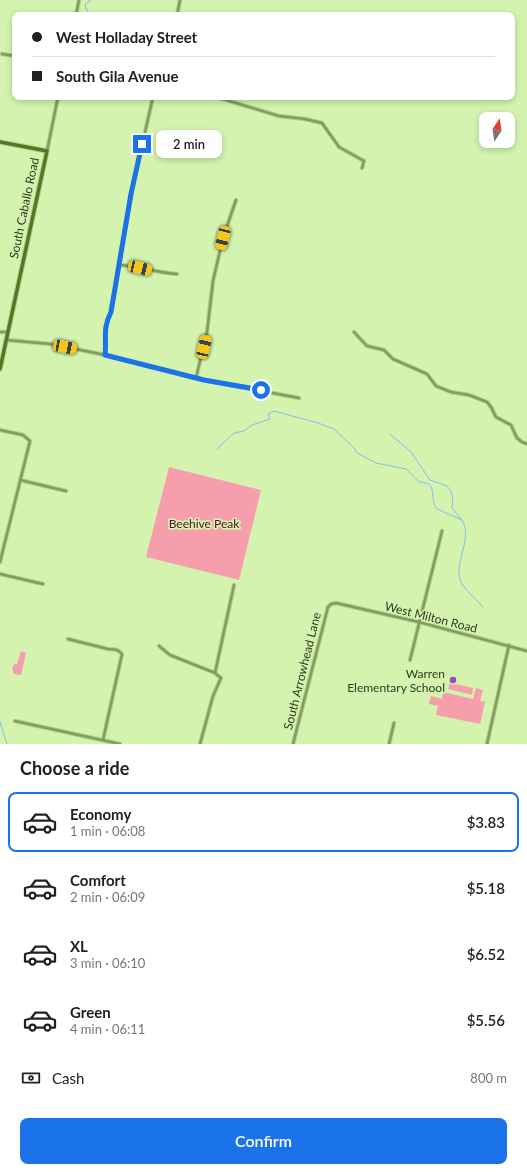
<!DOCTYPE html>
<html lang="en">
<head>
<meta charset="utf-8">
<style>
	body { margin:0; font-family:Lato,sans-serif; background:#f2f2f2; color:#202124; height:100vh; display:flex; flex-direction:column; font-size:15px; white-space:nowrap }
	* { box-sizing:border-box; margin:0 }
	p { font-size:13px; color:#757577 }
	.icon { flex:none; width:22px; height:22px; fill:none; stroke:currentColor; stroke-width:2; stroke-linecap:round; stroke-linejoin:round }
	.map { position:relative; height:744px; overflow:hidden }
	.drawer { display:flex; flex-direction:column; background:#fff; flex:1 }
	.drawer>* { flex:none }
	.top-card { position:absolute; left:12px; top:12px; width:503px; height:88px; border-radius:8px; box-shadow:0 2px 6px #0003; display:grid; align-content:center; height:88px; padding:0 20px; background:#fff }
	.needle { width:26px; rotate:13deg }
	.buttons { position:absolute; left:479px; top:112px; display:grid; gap:8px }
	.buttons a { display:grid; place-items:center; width:36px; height:36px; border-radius:8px; background:#fff; box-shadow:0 2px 6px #0003; font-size:20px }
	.end { position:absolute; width:18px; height:18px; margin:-9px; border:5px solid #1a73e8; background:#fff; box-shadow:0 0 0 2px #fff }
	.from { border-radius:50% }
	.bubble { position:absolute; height:28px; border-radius:8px; background:#fff; box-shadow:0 2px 6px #0003; font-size:13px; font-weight:600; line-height:28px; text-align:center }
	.car { position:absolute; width:12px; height:24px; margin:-12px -6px; border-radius:5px; box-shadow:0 0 3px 1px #0007; background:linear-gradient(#f5c518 24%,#345 0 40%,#f5c518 0 76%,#345 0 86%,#f5c518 0) }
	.top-card b { display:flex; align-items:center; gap:14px; height:38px; font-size:15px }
	.top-card b+b { border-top:1px solid #e0e0e0 }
	.top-card i { width:10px; height:10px; background:#202124 }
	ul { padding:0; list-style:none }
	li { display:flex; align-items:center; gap:12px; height:60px; margin:0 8px 6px; padding:0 12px; border:2px solid transparent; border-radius:8px }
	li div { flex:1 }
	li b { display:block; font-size:15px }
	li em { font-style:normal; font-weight:600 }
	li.current { border-color:#1a73e8 }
	li>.icon { width:36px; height:36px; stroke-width:1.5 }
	h2 { padding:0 20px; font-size:18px; line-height:48px }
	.pay { display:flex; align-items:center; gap:10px; height:44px; padding:0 20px; font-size:15px }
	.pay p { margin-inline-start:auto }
	.button { display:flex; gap:8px; margin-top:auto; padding:8px 20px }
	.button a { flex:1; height:46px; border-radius:8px; background:#1a73e8; color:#fff; font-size:16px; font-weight:600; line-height:46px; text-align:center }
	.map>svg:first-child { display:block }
	.green { fill:#f79ead }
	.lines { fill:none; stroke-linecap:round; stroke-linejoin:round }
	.stream { stroke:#85bbef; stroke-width:1 }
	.street-casing { stroke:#b2ce92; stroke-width:4.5 }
	.secondary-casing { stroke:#b2ce92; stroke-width:5.5 }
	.street { stroke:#809e5c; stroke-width:2.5 }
	.secondary { stroke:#572; stroke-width:3.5 }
	.route { stroke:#1a73e8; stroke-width:5 }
	.poi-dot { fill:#914ec2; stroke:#d3f3af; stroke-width:1.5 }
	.labels { text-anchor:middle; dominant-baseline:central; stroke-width:3.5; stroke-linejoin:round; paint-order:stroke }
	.street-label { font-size:12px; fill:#2e3a1f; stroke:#d3f3af }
	.park-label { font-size:12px; fill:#5b0b25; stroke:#d3f3af }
	.poi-label { font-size:12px; fill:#2e3a1f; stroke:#d3f3af; text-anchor:end }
</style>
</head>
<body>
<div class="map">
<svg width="527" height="744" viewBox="0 0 527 744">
	<rect width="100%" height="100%" fill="#d3f3af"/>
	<!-- green -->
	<g class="green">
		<polygon points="169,467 261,490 239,580 146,557"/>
		<polygon points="21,651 26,653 21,675 14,674 12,668 15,664 17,664"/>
		<polygon points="450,683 473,688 472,695 448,689"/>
		<polygon points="476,688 483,690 480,701 485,702 480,724 436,715 438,706 429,704 431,696 442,699 443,692 473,699"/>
	</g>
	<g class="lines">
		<!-- stream -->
		<g class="stream">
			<polyline points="91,15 86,9 85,4 91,0"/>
			<polyline points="390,434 411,452 430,480 447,486 451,491 453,499 452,508 461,519"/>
			<path d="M 217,449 L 234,433 L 244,431 L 252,425 L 270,419 L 268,414 L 274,411 L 318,423 L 334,429 L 354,448 L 357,453 L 376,463 L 406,469 L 419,482 C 440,482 428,499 437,509 L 462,520 C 474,539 451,566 462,584 C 468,593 476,599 483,607"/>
			<polyline points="0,722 7,744"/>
		</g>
		<!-- street casing -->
		<g class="street-casing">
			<g id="street">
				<polyline points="76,15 79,0"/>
				<polyline points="177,15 180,0"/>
				<polyline points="2,54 15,56"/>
				<polyline points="216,97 279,116 305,119 322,123 339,147 364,161 362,168"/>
				<polyline points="47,151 58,97"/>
				<path d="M 120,265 C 139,266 158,273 177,274"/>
				<polyline points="0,332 8,332"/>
				<polyline points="354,332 367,346 384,350 393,359 427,374 436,386 451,392 469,395 487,402 491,407 496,417 511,425 517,438 522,442 527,444"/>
				<polyline points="6,340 51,344 105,355 204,380 299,398"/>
				<path d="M 105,355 C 107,337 102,330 111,312 L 131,194 L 153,97"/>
				<polyline points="196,378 207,332 213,281 223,238 236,200"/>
				<polyline points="0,430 23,435 30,441 0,562"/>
				<polyline points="20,480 66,491"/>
				<polyline points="0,574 43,584"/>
				<path d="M 68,639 L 108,649 C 114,649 118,649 122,654 L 103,740"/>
				<polyline points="159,646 170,655 215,673"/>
				<polyline points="410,660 442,531"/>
				<polyline points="15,721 120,744"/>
				<polyline points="200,744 213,696 221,678 215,673 234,585"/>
				<polyline points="293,744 328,607 331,604 336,603 419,622 527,651"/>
				<polyline points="389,744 394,723"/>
				<polyline points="487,744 509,645"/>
			</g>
		</g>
		<!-- secondary casing -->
		<g class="secondary-casing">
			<polyline id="secondary" points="0,142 47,151 0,369"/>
		</g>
		<!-- street -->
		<use href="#street" class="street"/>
		<!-- secondary -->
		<use href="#secondary" class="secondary"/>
	</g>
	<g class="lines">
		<!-- route -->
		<path class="route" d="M 142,144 L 131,194 L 111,312 C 102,330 107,337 105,355 L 204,380 L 261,390"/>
	</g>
	<!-- markers -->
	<circle class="poi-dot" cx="453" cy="680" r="4"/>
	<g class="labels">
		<!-- street labels -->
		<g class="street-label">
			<text transform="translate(24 208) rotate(-78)">South Caballo Road</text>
			<text transform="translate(431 617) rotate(14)">West Milton Road</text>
			<text transform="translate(302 671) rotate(-76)">South Arrowhead Lane</text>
		</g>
		<!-- park labels -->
		<g class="park-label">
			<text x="204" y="523">Beehive Peak</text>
		</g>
		<!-- poi labels -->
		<g class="poi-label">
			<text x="445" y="673">Warren<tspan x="445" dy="14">Elementary School</tspan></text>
		</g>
	</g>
</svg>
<div class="buttons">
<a><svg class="needle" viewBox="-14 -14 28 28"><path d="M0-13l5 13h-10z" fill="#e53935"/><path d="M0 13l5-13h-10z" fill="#757577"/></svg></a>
</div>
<i class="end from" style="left:261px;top:390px"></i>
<i class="end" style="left:142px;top:144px"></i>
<div class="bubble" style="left:156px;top:130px;width:66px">2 min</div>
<i class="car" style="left:223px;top:238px;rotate:194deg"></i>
<i class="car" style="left:140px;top:268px;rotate:103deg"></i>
<i class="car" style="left:65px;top:347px;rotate:101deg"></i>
<i class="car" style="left:204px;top:347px;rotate:13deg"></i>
<div class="top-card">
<b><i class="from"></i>West Holladay Street</b>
<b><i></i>South Gila Avenue</b>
</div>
</div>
<section class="drawer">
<h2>Choose a ride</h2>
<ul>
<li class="current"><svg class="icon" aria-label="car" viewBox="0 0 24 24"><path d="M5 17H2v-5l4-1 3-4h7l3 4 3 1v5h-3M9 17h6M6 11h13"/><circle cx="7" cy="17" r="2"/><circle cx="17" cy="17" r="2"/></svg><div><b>Economy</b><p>1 min · 06:08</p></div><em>$3.83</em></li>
<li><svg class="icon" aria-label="car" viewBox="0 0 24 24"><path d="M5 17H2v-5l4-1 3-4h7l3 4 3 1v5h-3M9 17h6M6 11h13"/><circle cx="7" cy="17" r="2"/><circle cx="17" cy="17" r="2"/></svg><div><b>Comfort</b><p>2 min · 06:09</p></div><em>$5.18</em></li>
<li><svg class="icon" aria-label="car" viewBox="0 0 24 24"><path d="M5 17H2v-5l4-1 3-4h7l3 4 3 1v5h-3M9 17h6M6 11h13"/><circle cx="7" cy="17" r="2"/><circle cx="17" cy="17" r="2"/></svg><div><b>XL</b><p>3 min · 06:10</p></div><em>$6.52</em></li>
<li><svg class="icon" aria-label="car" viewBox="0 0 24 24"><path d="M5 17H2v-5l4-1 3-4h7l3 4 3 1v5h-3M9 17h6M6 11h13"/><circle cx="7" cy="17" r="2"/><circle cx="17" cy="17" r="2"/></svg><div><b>Green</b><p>4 min · 06:11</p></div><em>$5.56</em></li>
</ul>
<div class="pay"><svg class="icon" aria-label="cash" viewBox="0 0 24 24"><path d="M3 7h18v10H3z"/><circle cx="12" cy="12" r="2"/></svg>Cash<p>800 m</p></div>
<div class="button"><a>Confirm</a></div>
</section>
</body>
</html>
